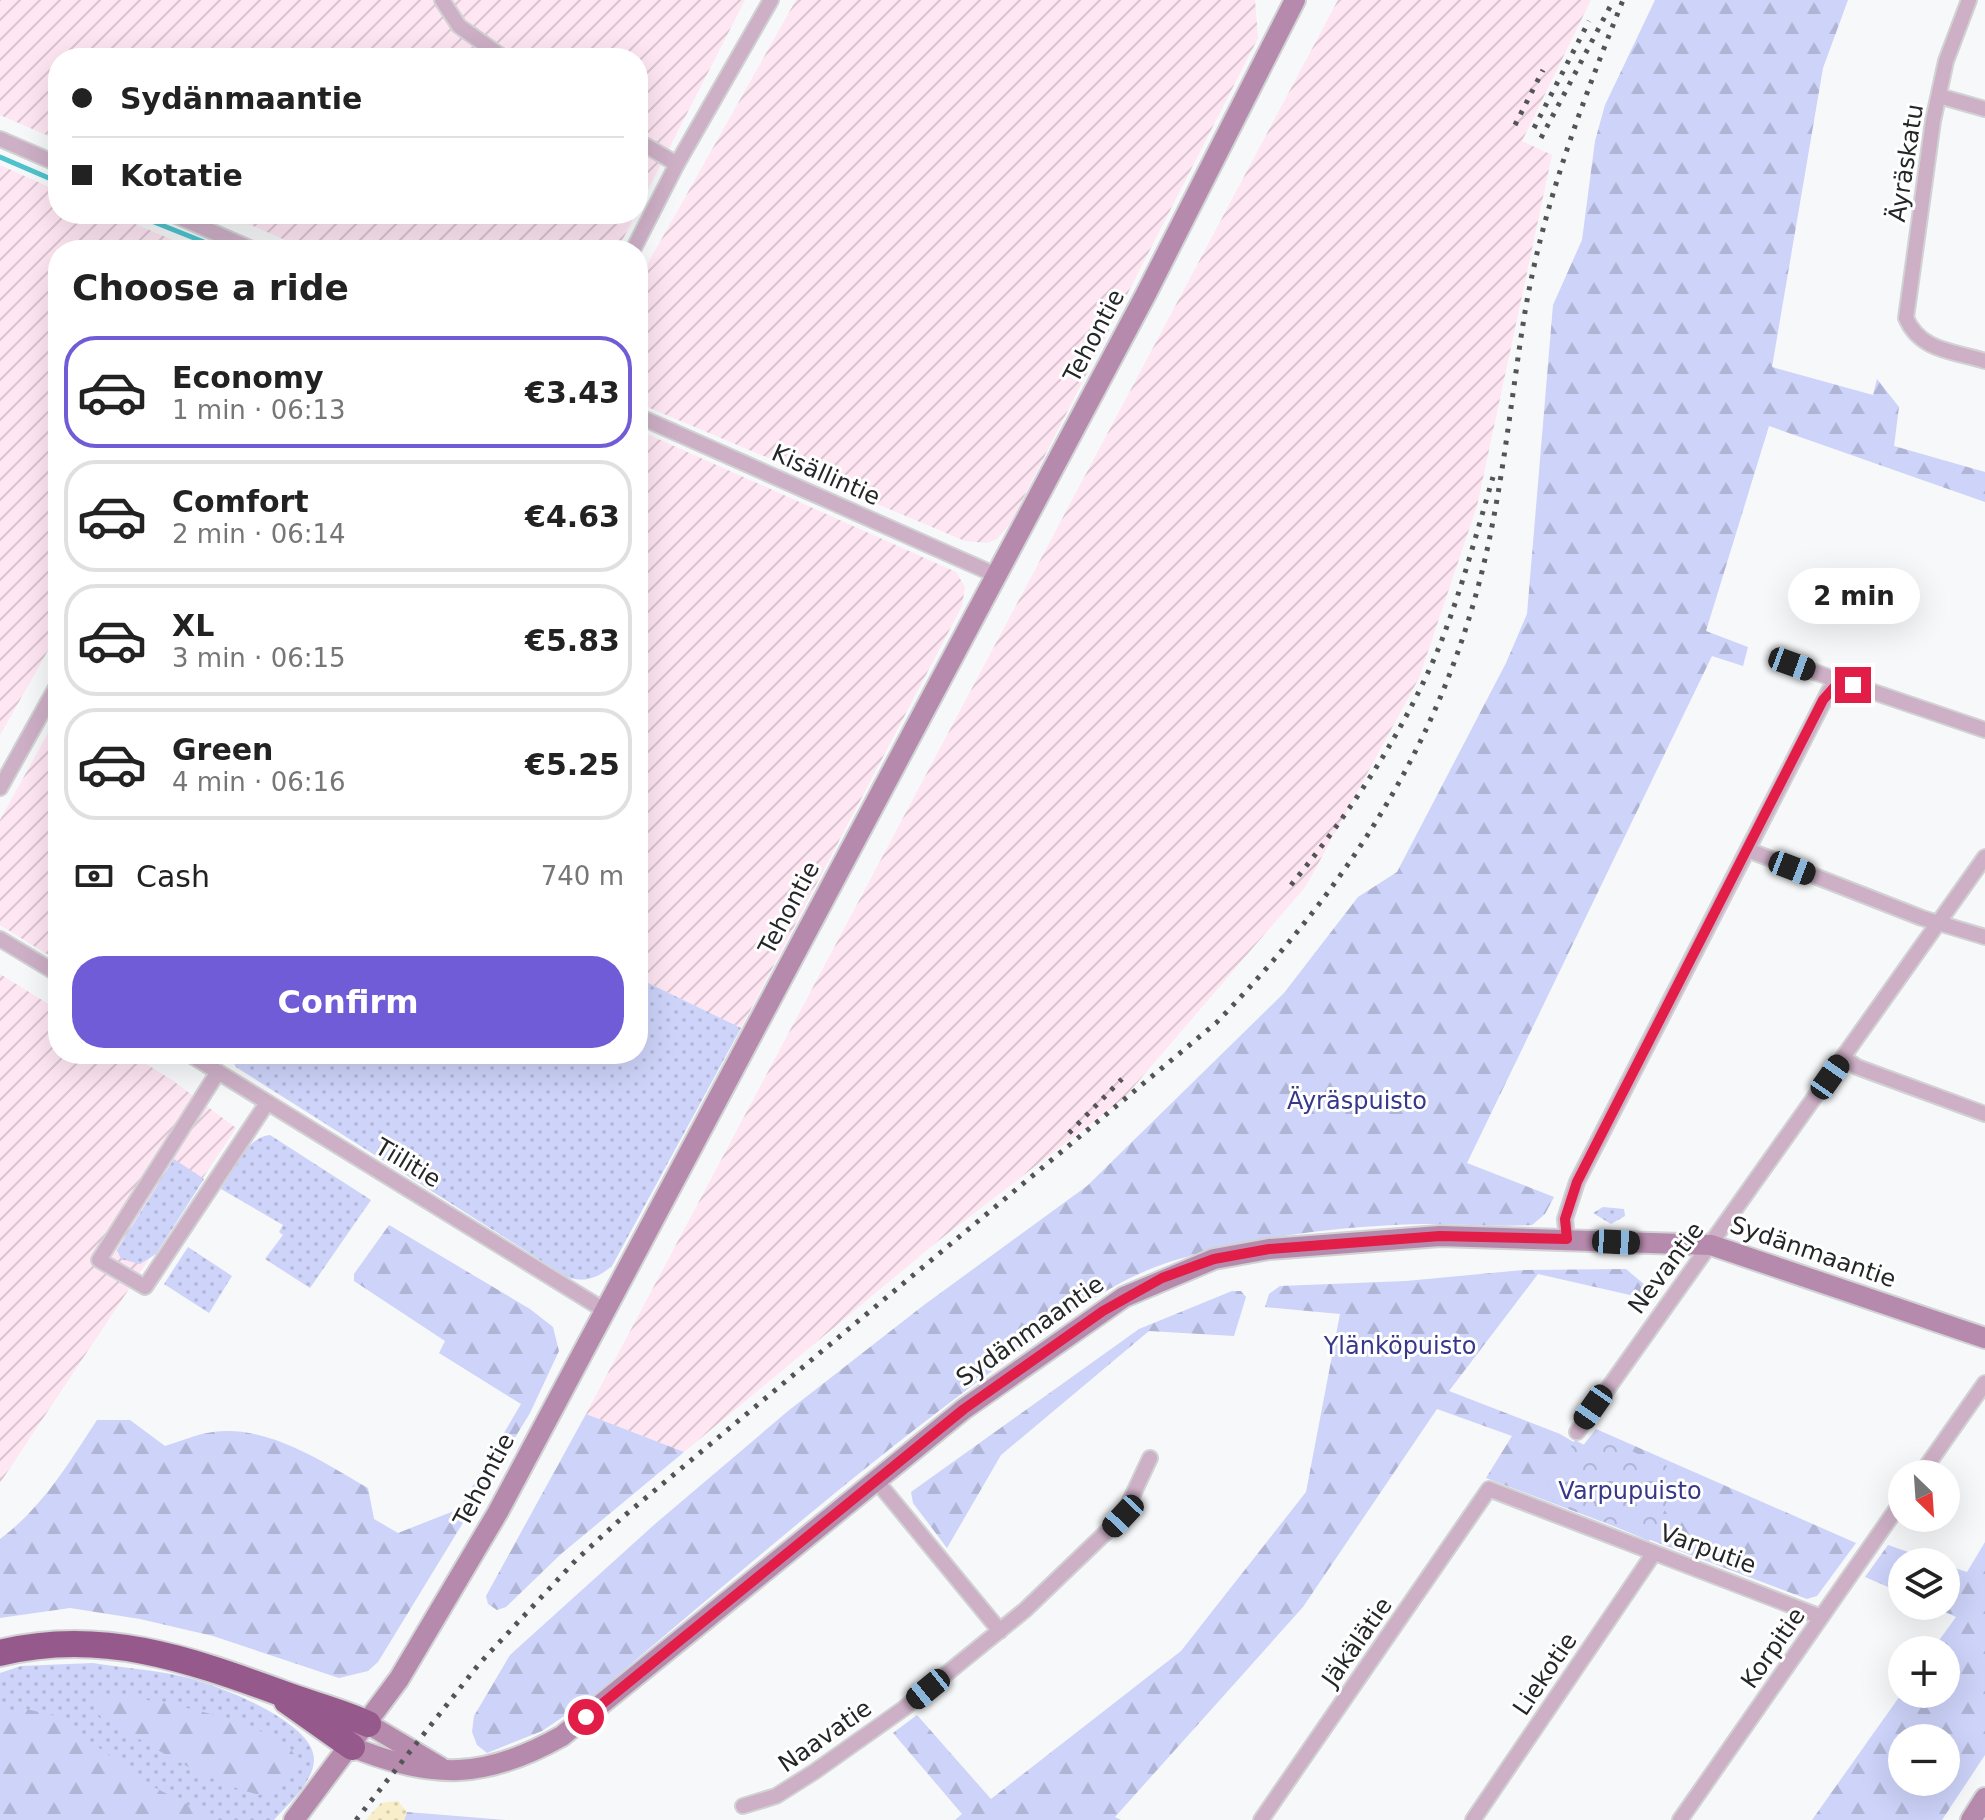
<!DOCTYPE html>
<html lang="en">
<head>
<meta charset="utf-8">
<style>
	body { margin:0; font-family:"DejaVu Sans",sans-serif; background:#f2f2f2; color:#222; height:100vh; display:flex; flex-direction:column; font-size:30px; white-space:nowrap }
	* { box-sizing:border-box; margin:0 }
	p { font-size:26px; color:#767676 }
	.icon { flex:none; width:44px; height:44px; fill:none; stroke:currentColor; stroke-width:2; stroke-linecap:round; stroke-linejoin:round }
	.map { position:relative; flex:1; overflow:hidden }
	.details { position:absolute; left:48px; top:240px; width:600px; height:824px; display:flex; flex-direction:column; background:#fff; border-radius:32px; box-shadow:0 8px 32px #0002 }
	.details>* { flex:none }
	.hud { position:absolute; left:48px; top:48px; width:600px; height:176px; border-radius:32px; box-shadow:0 8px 32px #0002; display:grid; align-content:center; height:176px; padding:0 24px; background:#fff }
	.needle { width:52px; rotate:155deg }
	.fabs { position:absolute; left:1888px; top:1460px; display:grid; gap:16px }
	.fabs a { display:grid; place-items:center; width:72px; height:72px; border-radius:50%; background:#fff; box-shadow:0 8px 32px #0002; font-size:40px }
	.end { position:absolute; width:36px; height:36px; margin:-18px; border:10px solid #e11d48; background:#fff; box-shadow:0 0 0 4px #fff }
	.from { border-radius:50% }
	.bubble { position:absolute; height:56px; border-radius:28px; background:#fff; box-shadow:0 8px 32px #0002; font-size:26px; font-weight:700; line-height:56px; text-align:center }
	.car { position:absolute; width:24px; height:48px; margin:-24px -12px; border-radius:10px; box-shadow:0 0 6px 2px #0007; background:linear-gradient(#222 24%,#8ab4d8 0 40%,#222 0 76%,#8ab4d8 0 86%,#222 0) }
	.hud b { display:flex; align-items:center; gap:28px; height:76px; font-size:30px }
	.hud b+b { border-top:2px solid #e0e0e0 }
	.hud i { width:20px; height:20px; background:#222 }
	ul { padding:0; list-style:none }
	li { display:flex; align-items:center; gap:24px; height:112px; margin:0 16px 12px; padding:0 8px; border:4px solid #e0e0e0; border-radius:32px }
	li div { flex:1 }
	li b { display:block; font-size:30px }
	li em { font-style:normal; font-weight:700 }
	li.selected { border-color:#705cd7 }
	li>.icon { width:72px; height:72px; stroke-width:1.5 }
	h2 { padding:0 24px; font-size:36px; line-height:96px }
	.pay { display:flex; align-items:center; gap:20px; height:88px; padding:0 24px; font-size:30px }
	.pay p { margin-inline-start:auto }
	.action { display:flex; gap:16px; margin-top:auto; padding:16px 24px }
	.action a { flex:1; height:92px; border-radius:32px; background:#705cd7; color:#fff; font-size:32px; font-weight:700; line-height:92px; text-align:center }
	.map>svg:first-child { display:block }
	.industrial { fill:url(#industrial-furrows) }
	.grass { fill:url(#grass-dots) }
	.forest { fill:url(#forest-firs); fill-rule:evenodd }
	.sand { fill:url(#sand-dots) }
	.park { fill:url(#park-crowns) }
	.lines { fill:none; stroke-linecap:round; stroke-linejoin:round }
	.stream { stroke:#4ec3cd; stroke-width:5 }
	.street-casing { stroke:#d1d2d4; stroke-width:18 }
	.secondary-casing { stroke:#d1d2d4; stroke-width:24 }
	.highway-casing { stroke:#d1d2d4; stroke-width:30 }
	.street { stroke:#cdafc6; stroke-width:14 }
	.secondary { stroke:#b68aad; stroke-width:20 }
	.highway { stroke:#96598b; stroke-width:26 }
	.rail { stroke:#535455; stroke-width:5; stroke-dasharray:4 8; stroke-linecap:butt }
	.route { stroke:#e11d48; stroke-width:10 }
	.labels { text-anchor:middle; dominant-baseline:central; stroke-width:6; stroke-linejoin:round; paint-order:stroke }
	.street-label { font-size:24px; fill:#252627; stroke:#fff }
	.park-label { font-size:24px; fill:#38388b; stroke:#fff }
</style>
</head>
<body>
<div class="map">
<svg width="1985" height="1820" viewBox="0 0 1985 1820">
	<defs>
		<pattern id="industrial-furrows" width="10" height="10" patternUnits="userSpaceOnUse" patternTransform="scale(2)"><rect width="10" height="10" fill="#fee6f2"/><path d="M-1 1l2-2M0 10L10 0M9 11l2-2" fill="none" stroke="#dac5d0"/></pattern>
		<pattern id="grass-dots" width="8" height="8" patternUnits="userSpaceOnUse" patternTransform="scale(2)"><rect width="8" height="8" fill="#cdd3f9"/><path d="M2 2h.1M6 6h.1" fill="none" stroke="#b0b5d5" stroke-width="1.8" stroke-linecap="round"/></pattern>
		<pattern id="forest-firs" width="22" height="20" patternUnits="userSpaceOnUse" patternTransform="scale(2)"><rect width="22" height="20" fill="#cdd3f9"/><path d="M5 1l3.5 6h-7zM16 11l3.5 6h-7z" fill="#b0b5d5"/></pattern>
		<pattern id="sand-dots" width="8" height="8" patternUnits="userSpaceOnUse" patternTransform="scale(2)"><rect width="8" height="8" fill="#f8eec9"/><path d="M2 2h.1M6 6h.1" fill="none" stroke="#d4ccad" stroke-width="1.8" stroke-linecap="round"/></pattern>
		<pattern id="park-crowns" width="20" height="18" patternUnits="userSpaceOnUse" patternTransform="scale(2)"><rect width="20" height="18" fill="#cdd3f9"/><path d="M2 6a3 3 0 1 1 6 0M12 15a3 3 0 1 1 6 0" fill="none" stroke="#b0b5d5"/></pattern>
	</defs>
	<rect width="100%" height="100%" fill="#f7f8fa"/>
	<!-- industrial -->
	<g class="industrial">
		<polygon points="0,0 745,0 638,209 638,58 58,58 58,140 0,115"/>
		<polygon points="796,0 1255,0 1258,38 1010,524 997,539 987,543 965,541 638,403 638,281"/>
		<polygon points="1338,0 1591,0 1522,141 1552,155 1477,506 1419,678 1306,886 1124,1098 938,1241 684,1452 586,1414"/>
		<polygon points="0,165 58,191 58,214 112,214 196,250 58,250 58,633 0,735"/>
		<polygon points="226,214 636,214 617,250 308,250"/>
		<polygon points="638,430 956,572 965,587 962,606 741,1028 638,978"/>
		<polygon points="58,715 58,961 0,925 0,820"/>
		<polygon points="0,974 58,1010 58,1054 130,1054 172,1080 236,1128 0,1483"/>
	</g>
	<!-- grass -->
	<g class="grass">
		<path d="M 638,978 L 741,1028 L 612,1266 C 597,1278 586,1283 567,1277 L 236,1067 L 228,1054 L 638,1054 Z"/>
		<path d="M 270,1135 L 371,1200 L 310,1288 L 265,1259 L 283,1235 L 279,1232 L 283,1225 L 221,1189 C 233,1171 246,1137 270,1135 Z"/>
		<polygon points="174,1159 204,1179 156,1254 140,1264 121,1259 117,1250"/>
		<polygon points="1603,1207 1624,1209 1625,1216 1611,1224 1593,1213"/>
		<polygon points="188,1247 232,1276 209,1313 164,1284"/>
		<path d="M 93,1663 C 123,1668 155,1670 185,1677 C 216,1684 314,1722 314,1759 C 314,1782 288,1804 274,1820 L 0,1820 L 0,1673 L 21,1666 Z"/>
	</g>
	<!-- forest -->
	<g class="forest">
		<path d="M 1655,0 L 1848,0 L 1823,68 L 1772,367 L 1873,395 L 1877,379 L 1899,407 L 1894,446 L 1985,472 L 1985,502 L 1769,426 L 1706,631 L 1748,647 L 1743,666 L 1712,656 L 1467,1163 L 1554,1197 L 1545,1214 L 1532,1225 C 1496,1227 1460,1224 1423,1224 C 1341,1226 1258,1236 1179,1259 C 1112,1278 1058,1323 1003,1363 C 860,1467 726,1584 591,1698 L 542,1731 L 487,1753 L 477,1745 L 472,1732 L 474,1716 L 510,1655 L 655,1524 L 788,1411 L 924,1305 L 1087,1186 L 1284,993 L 1358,897 L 1397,872 L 1506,663 L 1527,614 L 1553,305 L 1582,240 L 1595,141 L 1605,105 Z"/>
		<path d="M 389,1225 L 530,1309 L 553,1327 L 559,1351 L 530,1413 L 378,1662 L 368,1671 L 339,1678 L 213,1636 L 140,1619 L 70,1608 L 0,1618 L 0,1539 C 42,1508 69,1463 97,1420 L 130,1420 L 165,1446 C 181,1441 197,1434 213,1432 C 269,1425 321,1461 368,1488 L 374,1519 L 398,1533 L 459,1509 L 521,1404 L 439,1353 L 445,1341 L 354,1281 L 354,1274 Z"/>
		<polygon points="1626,1269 1646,1286 1652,1300 1538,1274 1449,1391 1560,1434 1582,1447 1596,1429 1856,1543 1817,1596 1807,1599 1486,1478 1512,1436 1437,1409 1303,1607 1115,1817 1121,1820 955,1820 962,1814 893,1733 917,1715 991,1799 1181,1651 1306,1492 1340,1314 1265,1307 1269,1294 1280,1286 1406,1281 1523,1270"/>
		<polygon points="1232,1291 1241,1291 1246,1297 1234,1336 1149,1331 1001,1455 947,1548 913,1503 911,1492 1139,1329"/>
		<polygon points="586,1414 684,1452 561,1554 506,1607 497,1610 488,1604 486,1596"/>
		<path d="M 1985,1542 L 1985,1755 L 1942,1820 L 1812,1820 L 1902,1693 L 1946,1694 L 1946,1650 L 1932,1650 L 1956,1617 L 1932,1606 L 1946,1606 L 1946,1565 L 1967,1572 ZM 1946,1738 L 1946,1782 L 1902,1782 L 1902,1738 Z"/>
		<polygon points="1888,1545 1937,1562 1902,1562 1902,1593 1865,1577"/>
		<path d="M 102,1695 C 146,1696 256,1719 289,1748 C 310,1766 277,1799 256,1794 C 201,1780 152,1745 102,1718 L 95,1710 L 94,1701 Z"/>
		<polygon points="22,1708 56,1716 148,1784 217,1820 0,1820 0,1713"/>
		<polygon points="407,1812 506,1820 404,1820"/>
	</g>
	<!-- sand -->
	<polygon class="sand" points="398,1801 407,1812 404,1820 366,1820 381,1803"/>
	<!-- park -->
	<polygon class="park" points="1595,1436 1684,1473 1649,1541 1542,1495 1575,1440 1586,1446"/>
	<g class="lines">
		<!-- stream -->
		<g class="stream">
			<polyline points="0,157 58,182"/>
			<polyline points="134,214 224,250"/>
		</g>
		<!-- street casing -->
		<g class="street-casing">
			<g id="street">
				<polyline points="442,0 459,26 504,58"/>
				<path d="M 1969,0 L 1946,61 L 1933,121 L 1906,318 C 1920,351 1953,351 1985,361"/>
				<polyline points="1939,96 1985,109"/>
				<polyline points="0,139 58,164"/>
				<polyline points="638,141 677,164"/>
				<polyline points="172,214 254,250"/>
				<polyline points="633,250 677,164 771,0"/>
				<polyline points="638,416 996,575"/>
				<polyline points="1779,660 1826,676 1837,684"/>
				<polyline points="0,788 58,684"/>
				<polyline points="1748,850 1922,918 1985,937"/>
				<polyline points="0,939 58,974"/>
				<polyline points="189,1054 604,1310"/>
				<polyline points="1844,1058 1857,1067 1985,1114"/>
				<polyline points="218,1072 99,1260 145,1287 267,1103"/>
				<polyline points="1567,1239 1565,1219 1577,1182 1829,691 1837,684 1853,685 1985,730"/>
				<polyline points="1577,1432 1985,857"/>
				<polyline points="1921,1474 1985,1383"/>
				<polyline points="875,1479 1000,1631"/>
				<polyline points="743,1806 776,1796 814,1772 903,1709 1025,1610 1123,1516 1150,1458"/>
				<polyline points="1261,1820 1489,1489 1821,1617"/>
				<polyline points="1473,1820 1654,1553"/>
				<polyline points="1680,1820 1902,1501"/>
			</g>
		</g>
		<!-- secondary casing -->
		<g class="secondary-casing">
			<g id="secondary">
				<polyline points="368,1724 440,1767"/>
				<path d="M 352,1747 C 433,1780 486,1779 562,1736 L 964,1409 L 1124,1297 L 1214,1259 L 1269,1249 L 1440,1236 L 1711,1245 L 1985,1338"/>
				<polyline points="294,1820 399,1679 498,1512 1146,294 1295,0"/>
				<polyline points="1971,1820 1985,1798"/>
			</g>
		</g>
		<!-- highway casing -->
		<g class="highway-casing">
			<g id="highway">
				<path d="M 0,1653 C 100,1628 188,1659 281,1693 C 310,1704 340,1711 368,1724"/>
				<polyline points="287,1701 352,1747"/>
			</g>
		</g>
		<!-- street -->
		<use href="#street" class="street"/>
		<!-- secondary -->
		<use href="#secondary" class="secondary"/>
		<!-- highway -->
		<use href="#highway" class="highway"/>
		<!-- rail -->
		<g class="rail">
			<polyline points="1515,125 1543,70"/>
			<polyline points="1534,128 1589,21"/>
			<polyline points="1541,138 1612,3"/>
			<path d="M 1291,885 C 1349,814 1401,737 1437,652 C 1460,596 1476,535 1493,477"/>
			<polyline points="1069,1133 1122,1079"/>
			<path d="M 356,1820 L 479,1664 L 576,1560 L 624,1516 L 1216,1023 C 1336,899 1428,765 1475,598 C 1501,506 1509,412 1524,318 C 1542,207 1582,103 1623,0"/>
		</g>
	</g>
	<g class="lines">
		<!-- route -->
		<polyline class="route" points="586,1717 964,1409 1103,1311 1162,1278 1214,1259 1269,1249 1440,1236 1567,1239 1565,1219 1577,1182 1823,700 1837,684 1853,685"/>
	</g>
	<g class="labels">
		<!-- street labels -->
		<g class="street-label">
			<text transform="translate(1906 163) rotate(-81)">Äyräskatu</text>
			<text transform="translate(1094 336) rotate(-62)">Tehontie</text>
			<text transform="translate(826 475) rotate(24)">Kisällintie</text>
			<text transform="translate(789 908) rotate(-62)">Tehontie</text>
			<text transform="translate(408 1163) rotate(31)">Tiilitie</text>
			<text transform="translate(1813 1252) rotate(19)">Sydänmaantie</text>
			<text transform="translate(1666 1268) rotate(-53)">Nevantie</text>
			<text transform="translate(1030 1331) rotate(-35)">Sydänmaantie</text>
			<text transform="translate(484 1480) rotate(-62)">Tehontie</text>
			<text transform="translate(1708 1549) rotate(20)">Varputie</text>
			<text transform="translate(1357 1642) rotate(-55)">Jäkälätie</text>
			<text transform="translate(1773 1648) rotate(-55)">Korpitie</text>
			<text transform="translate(1545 1674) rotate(-56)">Liekotie</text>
			<text transform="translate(825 1736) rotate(-35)">Naavatie</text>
		</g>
		<!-- park labels -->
		<g class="park-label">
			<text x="1357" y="1101">Äyräspuisto</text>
			<text x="1400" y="1346">Ylänköpuisto</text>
			<text x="1630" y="1491">Varpupuisto</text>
		</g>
	</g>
</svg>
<div class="fabs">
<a><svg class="needle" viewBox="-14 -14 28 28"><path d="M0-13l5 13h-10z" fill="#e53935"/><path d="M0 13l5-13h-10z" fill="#767676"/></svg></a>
<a><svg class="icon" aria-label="layers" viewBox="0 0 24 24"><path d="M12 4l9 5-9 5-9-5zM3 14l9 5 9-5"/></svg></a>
<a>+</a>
<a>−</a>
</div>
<i class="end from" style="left:586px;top:1717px"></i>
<i class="end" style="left:1853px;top:685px"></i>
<div class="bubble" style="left:1788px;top:568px;width:132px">2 min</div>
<i class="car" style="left:1792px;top:664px;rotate:110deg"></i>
<i class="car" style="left:1792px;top:868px;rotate:111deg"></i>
<i class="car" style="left:1830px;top:1077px;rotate:35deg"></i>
<i class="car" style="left:1616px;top:1242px;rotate:93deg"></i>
<i class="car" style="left:1593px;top:1407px;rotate:215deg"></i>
<i class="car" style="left:1123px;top:1516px;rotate:223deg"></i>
<i class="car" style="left:928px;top:1689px;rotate:231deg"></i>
<div class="hud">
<b><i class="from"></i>Sydänmaantie</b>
<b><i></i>Kotatie</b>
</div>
<section class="details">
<h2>Choose a ride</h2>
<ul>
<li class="selected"><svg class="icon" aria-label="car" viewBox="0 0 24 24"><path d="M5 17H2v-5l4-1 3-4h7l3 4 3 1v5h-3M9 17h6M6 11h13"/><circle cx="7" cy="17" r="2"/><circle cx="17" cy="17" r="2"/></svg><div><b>Economy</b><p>1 min · 06:13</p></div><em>€3.43</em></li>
<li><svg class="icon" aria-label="car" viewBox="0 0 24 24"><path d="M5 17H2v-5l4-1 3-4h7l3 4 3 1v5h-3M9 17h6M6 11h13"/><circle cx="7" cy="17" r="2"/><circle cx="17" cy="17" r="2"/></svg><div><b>Comfort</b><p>2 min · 06:14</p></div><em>€4.63</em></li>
<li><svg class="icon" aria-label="car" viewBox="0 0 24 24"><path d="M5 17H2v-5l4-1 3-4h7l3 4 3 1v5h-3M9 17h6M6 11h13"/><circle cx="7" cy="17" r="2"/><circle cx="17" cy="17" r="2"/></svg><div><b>XL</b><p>3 min · 06:15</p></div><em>€5.83</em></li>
<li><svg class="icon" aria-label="car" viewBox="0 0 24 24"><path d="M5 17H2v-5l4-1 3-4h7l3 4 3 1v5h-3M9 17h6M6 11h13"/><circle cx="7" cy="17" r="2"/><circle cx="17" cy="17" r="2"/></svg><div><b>Green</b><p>4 min · 06:16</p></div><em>€5.25</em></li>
</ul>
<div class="pay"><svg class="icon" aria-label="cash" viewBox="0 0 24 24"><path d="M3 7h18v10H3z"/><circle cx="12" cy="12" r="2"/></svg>Cash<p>740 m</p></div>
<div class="action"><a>Confirm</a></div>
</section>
</div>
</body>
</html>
